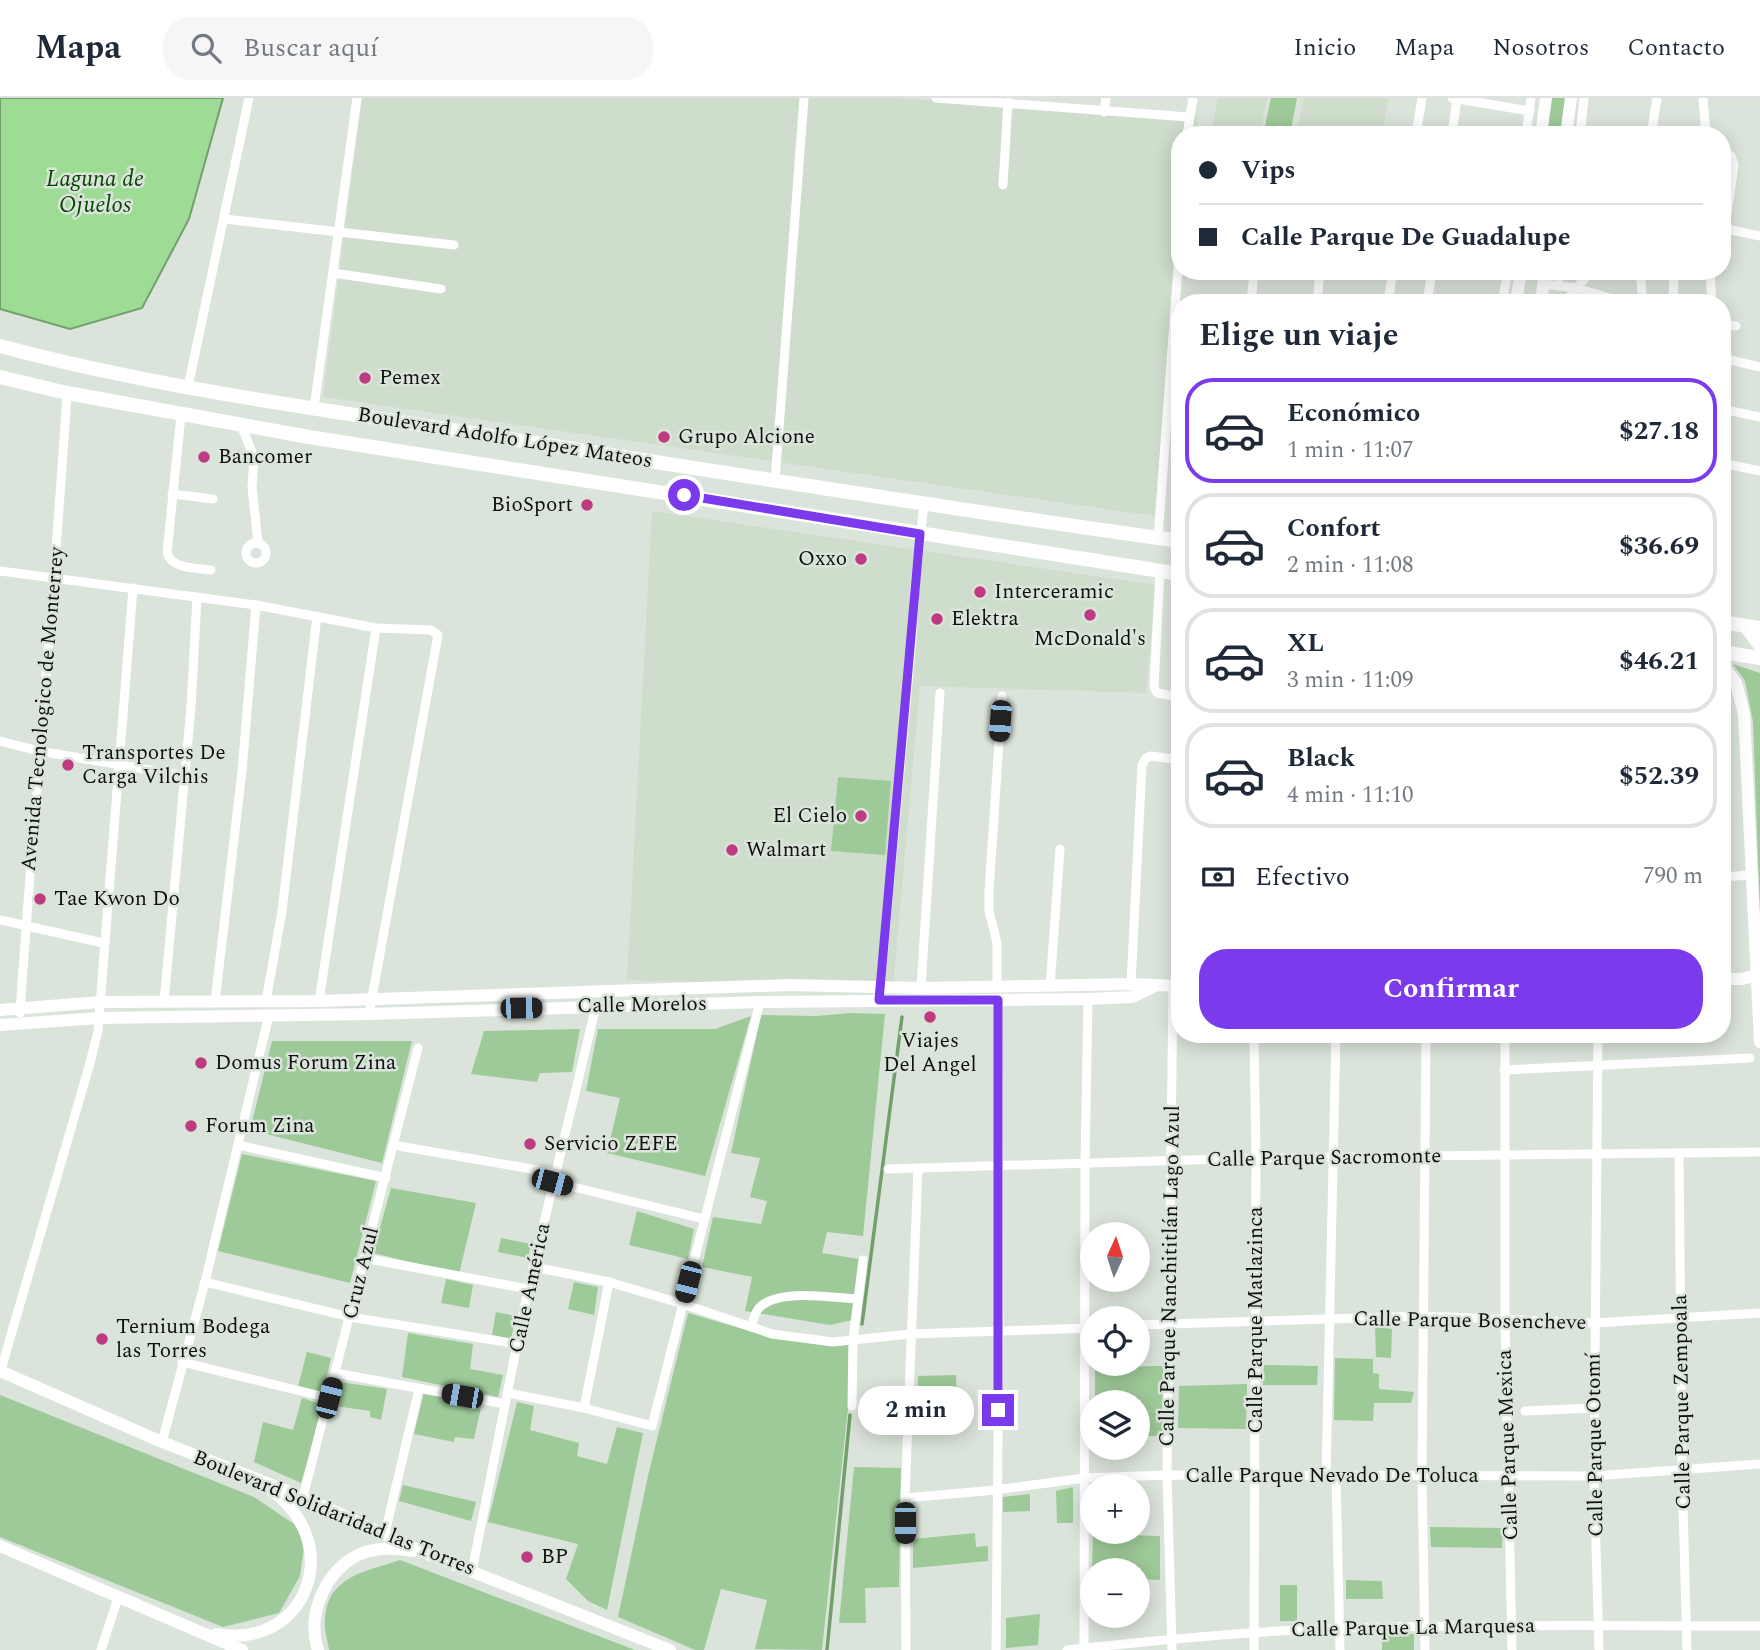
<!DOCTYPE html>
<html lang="es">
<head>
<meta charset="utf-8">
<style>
	body { margin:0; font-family:Spectral,serif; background:#f6f6f7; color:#1f2937; height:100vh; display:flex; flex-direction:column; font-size:26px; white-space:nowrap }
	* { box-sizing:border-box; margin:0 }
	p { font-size:23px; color:#747a83 }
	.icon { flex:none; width:38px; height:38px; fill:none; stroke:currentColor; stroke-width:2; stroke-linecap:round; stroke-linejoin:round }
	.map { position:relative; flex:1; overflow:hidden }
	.details { position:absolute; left:1171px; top:196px; width:560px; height:749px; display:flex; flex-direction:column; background:#fff; border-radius:28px; box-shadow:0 4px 18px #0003 }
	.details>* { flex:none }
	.banner { position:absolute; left:1171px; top:28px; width:560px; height:154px; border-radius:28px; box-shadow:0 4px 18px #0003; display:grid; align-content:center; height:154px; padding:0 28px; background:#fff }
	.needle { width:46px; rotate:3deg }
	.controls { position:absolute; left:1080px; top:1124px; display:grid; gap:14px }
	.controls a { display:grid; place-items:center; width:70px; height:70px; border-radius:50%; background:#fff; box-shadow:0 4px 18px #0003; font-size:35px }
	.end { position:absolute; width:32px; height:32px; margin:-16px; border:9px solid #7c3aed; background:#fff; box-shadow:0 0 0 4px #fff }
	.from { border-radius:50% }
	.bubble { position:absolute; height:49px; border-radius:24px; background:#fff; box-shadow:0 4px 18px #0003; font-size:23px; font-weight:700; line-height:49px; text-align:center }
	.car { position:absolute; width:21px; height:42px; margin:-21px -10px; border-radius:9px; box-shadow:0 0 5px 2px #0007; background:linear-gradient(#222 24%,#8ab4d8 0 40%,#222 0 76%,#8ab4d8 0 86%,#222 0) }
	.banner b { display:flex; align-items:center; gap:24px; height:66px; font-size:26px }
	.banner b+b { border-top:2px solid #e0e1e3 }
	.banner i { width:18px; height:18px; background:#1f2937 }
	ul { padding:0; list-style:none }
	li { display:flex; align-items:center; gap:21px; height:105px; margin:0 14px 10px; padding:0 14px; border:4px solid #e0e1e3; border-radius:28px }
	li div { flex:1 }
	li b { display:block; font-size:26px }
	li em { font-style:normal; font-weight:700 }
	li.selected { border-color:#7c3aed }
	li>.icon { width:63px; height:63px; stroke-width:1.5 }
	h2 { padding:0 28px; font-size:32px; line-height:84px }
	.pay { display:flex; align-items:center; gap:18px; height:77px; padding:0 28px; font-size:26px }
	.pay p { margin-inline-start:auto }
	.button { display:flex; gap:14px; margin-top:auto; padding:14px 28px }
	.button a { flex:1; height:80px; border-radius:28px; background:#7c3aed; color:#fff; font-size:28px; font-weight:700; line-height:80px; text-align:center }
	header { display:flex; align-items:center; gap:42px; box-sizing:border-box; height:98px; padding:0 35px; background:#fff; border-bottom:2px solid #e0e1e3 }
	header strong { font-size:33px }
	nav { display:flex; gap:38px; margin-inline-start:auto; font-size:24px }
	.search { width:490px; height:63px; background:#f6f6f7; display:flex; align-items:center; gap:18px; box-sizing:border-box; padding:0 24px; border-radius:28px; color:#747a83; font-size:26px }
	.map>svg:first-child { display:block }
	.built { fill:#cfddcc }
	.green { fill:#9ec998 }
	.water { fill:#9edc96; stroke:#739f6d; stroke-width:2 }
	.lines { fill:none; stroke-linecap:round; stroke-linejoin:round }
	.stream { stroke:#739f6d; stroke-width:3.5 }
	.street { stroke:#fff; stroke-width:9 }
	.secondary { stroke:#fff; stroke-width:12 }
	.primary { stroke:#fff; stroke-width:14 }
	.route { stroke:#7c3aed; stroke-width:9 }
	.poi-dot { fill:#be3b81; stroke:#dbe4da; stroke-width:2.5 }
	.labels { text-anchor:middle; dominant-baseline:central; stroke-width:5; stroke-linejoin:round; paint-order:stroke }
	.poi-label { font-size:21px; fill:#0e110d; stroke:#dbe4da; text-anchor:start }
	.street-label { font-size:21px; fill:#0e110d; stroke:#dbe4da }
	.water-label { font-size:23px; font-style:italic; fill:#054600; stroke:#dbe4da }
</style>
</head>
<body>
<header>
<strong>Mapa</strong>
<div class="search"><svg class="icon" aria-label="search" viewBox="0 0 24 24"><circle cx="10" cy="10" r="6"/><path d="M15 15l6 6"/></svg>Buscar aquí</div>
<nav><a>Inicio</a><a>Mapa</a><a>Nosotros</a><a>Contacto</a></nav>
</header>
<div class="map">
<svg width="1760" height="1552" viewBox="0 0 1760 1552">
	<rect width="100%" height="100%" fill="#dbe4da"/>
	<!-- built -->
	<g class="built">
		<polygon points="362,0 891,0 1197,17 1196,37 1180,37 1180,173 1183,173 1162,419 323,299"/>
		<polygon points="1218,0 1267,0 1260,37 1211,37"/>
		<polygon points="1304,0 1389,0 1381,37 1296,37"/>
		<polygon points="652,413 1156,487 1146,595 920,588 893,889 627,882"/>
	</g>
	<!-- green -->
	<g class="green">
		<polygon points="1271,0 1297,0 1290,37 1263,37"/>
		<polygon points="1551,0 1566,0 1561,37 1546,37"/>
		<polygon points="1733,566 1760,575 1760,817 1753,624 1745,583"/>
		<polygon points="838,679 891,683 885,757 831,753"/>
		<polygon points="851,915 885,916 863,1138 827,1134 822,1155 859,1161 857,1221 830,1227 745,1213 752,1179 702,1169 713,1119 761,1126 767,1103 750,1099 760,1060 731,1055 761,917 816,918"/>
		<polygon points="751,918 705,1078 607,1055 620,1000 586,993 598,931 715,931"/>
		<polygon points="580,931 572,974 540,975 537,984 471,976 484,933"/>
		<polygon points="272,943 412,943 382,1065 250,1032"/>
		<polygon points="242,1056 376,1083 350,1185 218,1153"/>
		<polygon points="391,1090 476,1105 459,1176 373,1155"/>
		<polygon points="637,1113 694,1131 688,1161 629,1147"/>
		<polygon points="501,1140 531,1146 528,1160 498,1154"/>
		<polygon points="446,1181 473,1187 469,1210 441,1205"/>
		<polygon points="574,1184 598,1189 594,1217 568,1211"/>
		<polygon points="496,1214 516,1218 511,1241 492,1237"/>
		<polygon points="688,1215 743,1231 841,1246 856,1236 822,1552 755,1551 767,1502 721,1491 704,1552 695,1552 618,1519 648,1378"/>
		<polygon points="1375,1229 1392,1231 1391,1260 1376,1259"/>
		<polygon points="408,1235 473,1246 470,1271 503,1277 498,1299 402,1279"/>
		<polygon points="307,1254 331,1260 323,1295 298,1288"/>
		<polygon points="1335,1260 1373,1261 1373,1275 1379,1276 1379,1291 1414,1294 1411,1305 1374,1305 1373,1323 1334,1322"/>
		<polygon points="1264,1267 1318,1268 1317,1287 1263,1287"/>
		<polygon points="1163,1268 1162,1338 1138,1338 1138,1304 1095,1304 1095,1269"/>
		<polygon points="956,1277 957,1319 917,1319 918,1278"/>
		<polygon points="340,1284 387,1291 381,1322 370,1319 370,1313 335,1308"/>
		<polygon points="1247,1286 1246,1331 1178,1330 1179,1288"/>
		<polygon points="424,1294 482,1305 474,1341 455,1339 454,1344 414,1336"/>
		<polygon points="0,1297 254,1399 306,1434 300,1478 279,1515 223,1529 0,1439"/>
		<polygon points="302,1300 324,1307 301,1385 254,1364 263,1324 293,1332"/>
		<polygon points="517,1304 534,1308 530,1332 579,1345 577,1358 607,1366 617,1329 643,1335 607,1512 588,1503 566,1481 578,1446 488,1424"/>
		<polygon points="854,1369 901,1370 899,1489 865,1490 866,1525 839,1525"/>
		<polygon points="403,1387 476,1404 471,1423 399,1403"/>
		<polygon points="1073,1389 1073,1425 1057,1425 1056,1393"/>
		<polygon points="1030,1396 1030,1413 1003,1414 1003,1399"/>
		<polygon points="1430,1429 1503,1430 1502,1450 1431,1449"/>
		<polygon points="1093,1433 1124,1433 1124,1437 1160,1438 1160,1482 1138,1481 1138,1472 1092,1472"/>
		<polygon points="975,1435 976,1449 988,1448 988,1463 913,1470 913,1441"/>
		<path d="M 400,1462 L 635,1552 L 329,1552 C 328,1543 324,1533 325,1524 C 326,1478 365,1474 400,1462 Z"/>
		<polygon points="1346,1482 1382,1483 1383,1501 1346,1501"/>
		<rect x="1280" y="1487" width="17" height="36"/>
		<polygon points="1040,1516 1038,1547 1006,1550 1006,1520"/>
		<polygon points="1414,1536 1414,1552 1382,1552 1382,1537"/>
	</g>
	<!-- water -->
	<polygon class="water" points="0,0 223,0 189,121 142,210 70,231 0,211"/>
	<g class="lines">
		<!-- stream -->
		<g class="stream">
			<polyline points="862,1226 902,919"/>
			<polyline points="827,1552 850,1317"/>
		</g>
		<!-- street -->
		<g class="street">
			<polyline points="936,0 1188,19"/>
			<polyline points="1452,0 1530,13"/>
			<polyline points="1703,0 1706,37"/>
			<polyline points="1104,14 1106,0"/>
			<polyline points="1187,37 1193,0"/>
			<polyline points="1416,37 1422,0"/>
			<polyline points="1452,37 1457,0"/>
			<polyline points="1526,37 1531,0"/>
			<polyline points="1580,37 1584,0"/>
			<polyline points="1651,37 1657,0"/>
			<polyline points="1722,53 1731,58 1734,67 1725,130"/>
			<polyline points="1003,87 1008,4"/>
			<polyline points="224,121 454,147"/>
			<polyline points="1722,130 1760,138"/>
			<polyline points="1640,173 1643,205"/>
			<polyline points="1710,173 1712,205"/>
			<polyline points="333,175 441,191"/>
			<polyline points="1543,186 1576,190 1627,205"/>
			<polyline points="1558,188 1560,173"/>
			<polyline points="1251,205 1254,173"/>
			<polyline points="1317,205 1320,173"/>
			<polyline points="1388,205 1393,173"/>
			<polyline points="1427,205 1432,173"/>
			<polyline points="1502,205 1508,173"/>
			<polyline points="1564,205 1591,173"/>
			<polyline points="1673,205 1674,173"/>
			<polyline points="1722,226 1736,228"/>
			<polyline points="1722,260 1760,269"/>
			<polyline points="188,289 249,0"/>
			<polyline points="314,310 357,0"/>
			<polyline points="1722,311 1760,319"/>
			<path d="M 181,317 L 167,455 C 172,471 196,470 211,472"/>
			<polyline points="241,327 254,359 252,389 258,445"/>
			<polyline points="1722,365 1760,373"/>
			<polyline points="775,383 804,0"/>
			<polyline points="172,396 213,401"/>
			<polyline points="1158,440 1180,143"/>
			<circle cx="256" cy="455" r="10"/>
			<polyline points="0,473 256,507 376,530 431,532 438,537 369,916"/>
			<polyline points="1160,473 1154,589 1157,595 1180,599"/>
			<polyline points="0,643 39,653 185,678"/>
			<polyline points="1722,779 1752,777"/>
			<polyline points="0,822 103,845"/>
			<polyline points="1131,886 1142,667 1146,660 1151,658 1180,662"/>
			<polyline points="997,889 997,845 989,813 989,793 1002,598"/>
			<polyline points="1050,889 1060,751"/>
			<polyline points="921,890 940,595"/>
			<polyline points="880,892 912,540 915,487 924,406"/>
			<polyline points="266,903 282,813 317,518"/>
			<polyline points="319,903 376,530"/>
			<polyline points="164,904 191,609 197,499"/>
			<polyline points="215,904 242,673 256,507"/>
			<path d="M 20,915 C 34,708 54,502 67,295"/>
			<polyline points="1505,936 1505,1223 1512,1552"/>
			<polyline points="1598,936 1594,1378 1599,1552"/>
			<polyline points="1504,972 1750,960"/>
			<polyline points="238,1047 386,1080"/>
			<polyline points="393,1047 555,1075"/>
			<polyline points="1679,1056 1682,1372 1687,1552"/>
			<polyline points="888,1071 1256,1060 1760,1054"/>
			<polyline points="553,1084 704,1121"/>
			<polyline points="364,1160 528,1191"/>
			<polyline points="534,1169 609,1184 683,1206 772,1236 833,1244 911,1236 1092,1230"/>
			<polyline points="205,1184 350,1219 518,1246"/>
			<polyline points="1138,1227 1425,1218 1595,1225 1760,1215"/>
			<path d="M 751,1229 C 753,1223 755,1213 760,1209 C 780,1190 832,1200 858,1201"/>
			<polyline points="182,1264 329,1300"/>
			<polyline points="0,1275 90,965 98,933 133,490"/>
			<polyline points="335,1275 505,1306"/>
			<polyline points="508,1295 584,1310 652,1328 760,904"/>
			<polyline points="852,1308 853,1241 863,1162"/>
			<polyline points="584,1310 609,1184"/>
			<polyline points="1525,1313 1594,1310"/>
			<polyline points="162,1344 205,1184 269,917"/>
			<polyline points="1326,1378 1336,936"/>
			<polyline points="1336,1378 1340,1552"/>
			<polyline points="303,1399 418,950"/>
			<polyline points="905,1400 996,1392 1084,1380 1167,1377 1594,1378 1760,1366"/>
			<polyline points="385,1435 419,1291"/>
			<polyline points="472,1473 528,1191 596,908"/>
			<polyline points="101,1552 118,1500"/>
			<polyline points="906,1552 905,1400 918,1070"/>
			<polyline points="996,1552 999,1233 998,902"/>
			<path d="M 1067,1552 C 1158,1542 1250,1533 1342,1530 C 1481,1526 1621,1528 1760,1528"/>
			<polyline points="1084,1552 1085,1066 1088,901"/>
			<polyline points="1172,1552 1167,1377 1173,888"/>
			<polyline points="1254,1552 1256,1060 1254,936"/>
			<polyline points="1425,1552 1422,1377 1426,936"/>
		</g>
		<!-- secondary -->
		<g class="secondary">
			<polyline points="1541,37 1546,0"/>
			<polyline points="1566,37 1571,0"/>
			<polyline points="1516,205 1521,173"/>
			<polyline points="1541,205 1545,173"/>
			<polyline points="1722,566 1736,585 1744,616 1760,944"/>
			<polyline points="1722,881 1742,881 1760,876"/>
			<polyline points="0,912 100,904 319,903 789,887 921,890 1131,886 1180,888"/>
			<polyline points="0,927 99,920 369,916 760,904 1088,901 1132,899 1155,888"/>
			<polyline points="0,1273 162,1344 303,1399 425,1455 670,1552"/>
			<polyline points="0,1448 242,1552"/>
			<path d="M 216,1536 C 306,1552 347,1447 271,1392"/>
			<path d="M 318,1552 C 306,1516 326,1472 360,1456 C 376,1449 397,1450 414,1453"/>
		</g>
		<!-- primary -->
		<g class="primary">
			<path d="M 0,248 C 157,290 319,311 479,336 C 712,373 945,410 1180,443"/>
			<polyline points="0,279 67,295 309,339 1180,476"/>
			<polyline points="1722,524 1760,530"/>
			<polyline points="1746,528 1760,547"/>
			<polyline points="1722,554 1760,560"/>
		</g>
	</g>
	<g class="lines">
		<!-- route -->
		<polyline class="route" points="684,397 920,436 879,902 998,902 998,1312"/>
	</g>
	<!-- markers -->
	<g class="poi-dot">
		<circle cx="365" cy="280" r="7"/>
		<circle cx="664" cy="339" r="7"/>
		<circle cx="204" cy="359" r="7"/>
		<circle cx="587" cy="407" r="7"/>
		<circle cx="861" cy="461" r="7"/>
		<circle cx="980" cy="494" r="7"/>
		<circle cx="1090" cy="517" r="7"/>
		<circle cx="937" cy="521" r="7"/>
		<circle cx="68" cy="667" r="7"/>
		<circle cx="861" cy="718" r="7"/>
		<circle cx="732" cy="752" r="7"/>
		<circle cx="40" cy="801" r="7"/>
		<circle cx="930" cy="919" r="7"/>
		<circle cx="201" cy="965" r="7"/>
		<circle cx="191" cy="1028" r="7"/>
		<circle cx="530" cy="1046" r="7"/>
		<circle cx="102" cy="1241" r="7"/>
		<circle cx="527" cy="1459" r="7"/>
	</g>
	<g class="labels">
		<!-- poi labels -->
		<g class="poi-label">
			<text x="379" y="280">Pemex</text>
			<text x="678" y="339">Grupo Alcione</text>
			<text x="218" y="359">Bancomer</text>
			<text x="573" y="407" text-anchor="end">BioSport</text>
			<text x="847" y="461" text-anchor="end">Oxxo</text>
			<text x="994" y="494">Interceramic</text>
			<text x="951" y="521">Elektra</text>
			<text x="1090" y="541" text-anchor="middle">McDonald's</text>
			<text x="82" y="655">Transportes De<tspan x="82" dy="24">Carga Vilchis</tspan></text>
			<text x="847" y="718" text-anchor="end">El Cielo</text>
			<text x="746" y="752">Walmart</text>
			<text x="54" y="801">Tae Kwon Do</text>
			<text x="930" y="943" text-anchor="middle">Viajes<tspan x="930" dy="24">Del Angel</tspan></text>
			<text x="215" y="965">Domus Forum Zina</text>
			<text x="205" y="1028">Forum Zina</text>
			<text x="544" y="1046">Servicio ZEFE</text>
			<text x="116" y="1229">Ternium Bodega<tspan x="116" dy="24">las Torres</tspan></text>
			<text x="541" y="1459">BP</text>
		</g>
		<!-- street labels -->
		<g class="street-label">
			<text transform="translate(505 340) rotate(9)">Boulevard Adolfo López Mateos</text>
			<text transform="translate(43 611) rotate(-85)">Avenida Tecnologico de Monterrey</text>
			<text transform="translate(642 907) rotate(-1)">Calle Morelos</text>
			<text transform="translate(1324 1060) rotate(-1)">Calle Parque Sacromonte</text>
			<text transform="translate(361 1175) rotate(-76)">Cruz Azul</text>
			<text transform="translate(1170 1178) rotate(-89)">Calle Parque Nanchititlán Lago Azul</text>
			<text transform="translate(530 1190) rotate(-78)">Calle América</text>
			<text transform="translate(1256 1222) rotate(-90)">Calle Parque Matlazinca</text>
			<text transform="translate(1470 1223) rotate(1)">Calle Parque Bosencheve</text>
			<text transform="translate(1682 1304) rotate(-91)">Calle Parque Zempoala</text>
			<text transform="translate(1508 1347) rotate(-92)">Calle Parque Mexica</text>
			<text transform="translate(1595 1347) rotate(-91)">Calle Parque Otomí</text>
			<text x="1332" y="1378">Calle Parque Nevado De Toluca</text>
			<text transform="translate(334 1415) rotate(22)">Boulevard Solidaridad las Torres</text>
			<text transform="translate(1413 1530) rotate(-1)">Calle Parque La Marquesa</text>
		</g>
		<!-- water labels -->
		<g class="water-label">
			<text x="95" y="81">Laguna de<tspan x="95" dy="26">Ojuelos</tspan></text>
		</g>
	</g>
</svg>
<div class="controls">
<a><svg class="needle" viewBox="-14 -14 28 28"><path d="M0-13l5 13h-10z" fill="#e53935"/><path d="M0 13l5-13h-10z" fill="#747a83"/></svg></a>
<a><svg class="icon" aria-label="locate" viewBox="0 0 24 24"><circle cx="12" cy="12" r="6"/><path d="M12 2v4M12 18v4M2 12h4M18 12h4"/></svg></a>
<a><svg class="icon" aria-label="layers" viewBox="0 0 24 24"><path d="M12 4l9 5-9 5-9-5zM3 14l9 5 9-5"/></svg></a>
<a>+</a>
<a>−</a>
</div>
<i class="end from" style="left:684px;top:397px"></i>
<i class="end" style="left:998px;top:1312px"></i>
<div class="bubble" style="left:858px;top:1288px;width:116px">2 min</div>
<i class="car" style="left:1000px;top:623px;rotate:184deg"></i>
<i class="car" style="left:521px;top:910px;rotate:89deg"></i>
<i class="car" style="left:552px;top:1084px;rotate:105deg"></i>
<i class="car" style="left:688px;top:1184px;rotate:194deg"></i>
<i class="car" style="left:462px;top:1298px;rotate:280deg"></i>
<i class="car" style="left:329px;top:1300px;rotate:14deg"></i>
<i class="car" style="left:905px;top:1425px;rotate:180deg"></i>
<div class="banner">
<b><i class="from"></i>Vips</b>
<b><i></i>Calle Parque De Guadalupe</b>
</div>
<section class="details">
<h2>Elige un viaje</h2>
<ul>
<li class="selected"><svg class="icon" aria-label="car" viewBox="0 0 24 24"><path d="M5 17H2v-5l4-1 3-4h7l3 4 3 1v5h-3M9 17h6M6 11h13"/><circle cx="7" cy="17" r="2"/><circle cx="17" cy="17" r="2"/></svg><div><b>Económico</b><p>1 min · 11:07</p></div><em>$27.18</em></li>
<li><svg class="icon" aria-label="car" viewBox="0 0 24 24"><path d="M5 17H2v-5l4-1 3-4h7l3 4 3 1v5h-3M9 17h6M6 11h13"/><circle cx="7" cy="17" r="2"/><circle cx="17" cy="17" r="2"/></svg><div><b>Confort</b><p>2 min · 11:08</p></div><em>$36.69</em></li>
<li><svg class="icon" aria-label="car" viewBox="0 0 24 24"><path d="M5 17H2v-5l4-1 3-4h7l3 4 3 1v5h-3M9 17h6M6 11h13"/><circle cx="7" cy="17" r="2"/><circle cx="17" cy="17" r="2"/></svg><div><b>XL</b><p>3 min · 11:09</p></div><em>$46.21</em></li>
<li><svg class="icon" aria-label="car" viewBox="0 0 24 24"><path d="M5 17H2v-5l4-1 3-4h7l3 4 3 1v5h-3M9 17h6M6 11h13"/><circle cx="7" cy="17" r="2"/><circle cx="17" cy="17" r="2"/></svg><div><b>Black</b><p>4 min · 11:10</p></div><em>$52.39</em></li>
</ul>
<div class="pay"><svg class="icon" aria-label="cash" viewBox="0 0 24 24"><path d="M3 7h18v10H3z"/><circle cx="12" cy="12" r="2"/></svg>Efectivo<p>790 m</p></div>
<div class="button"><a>Confirmar</a></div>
</section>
</div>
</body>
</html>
